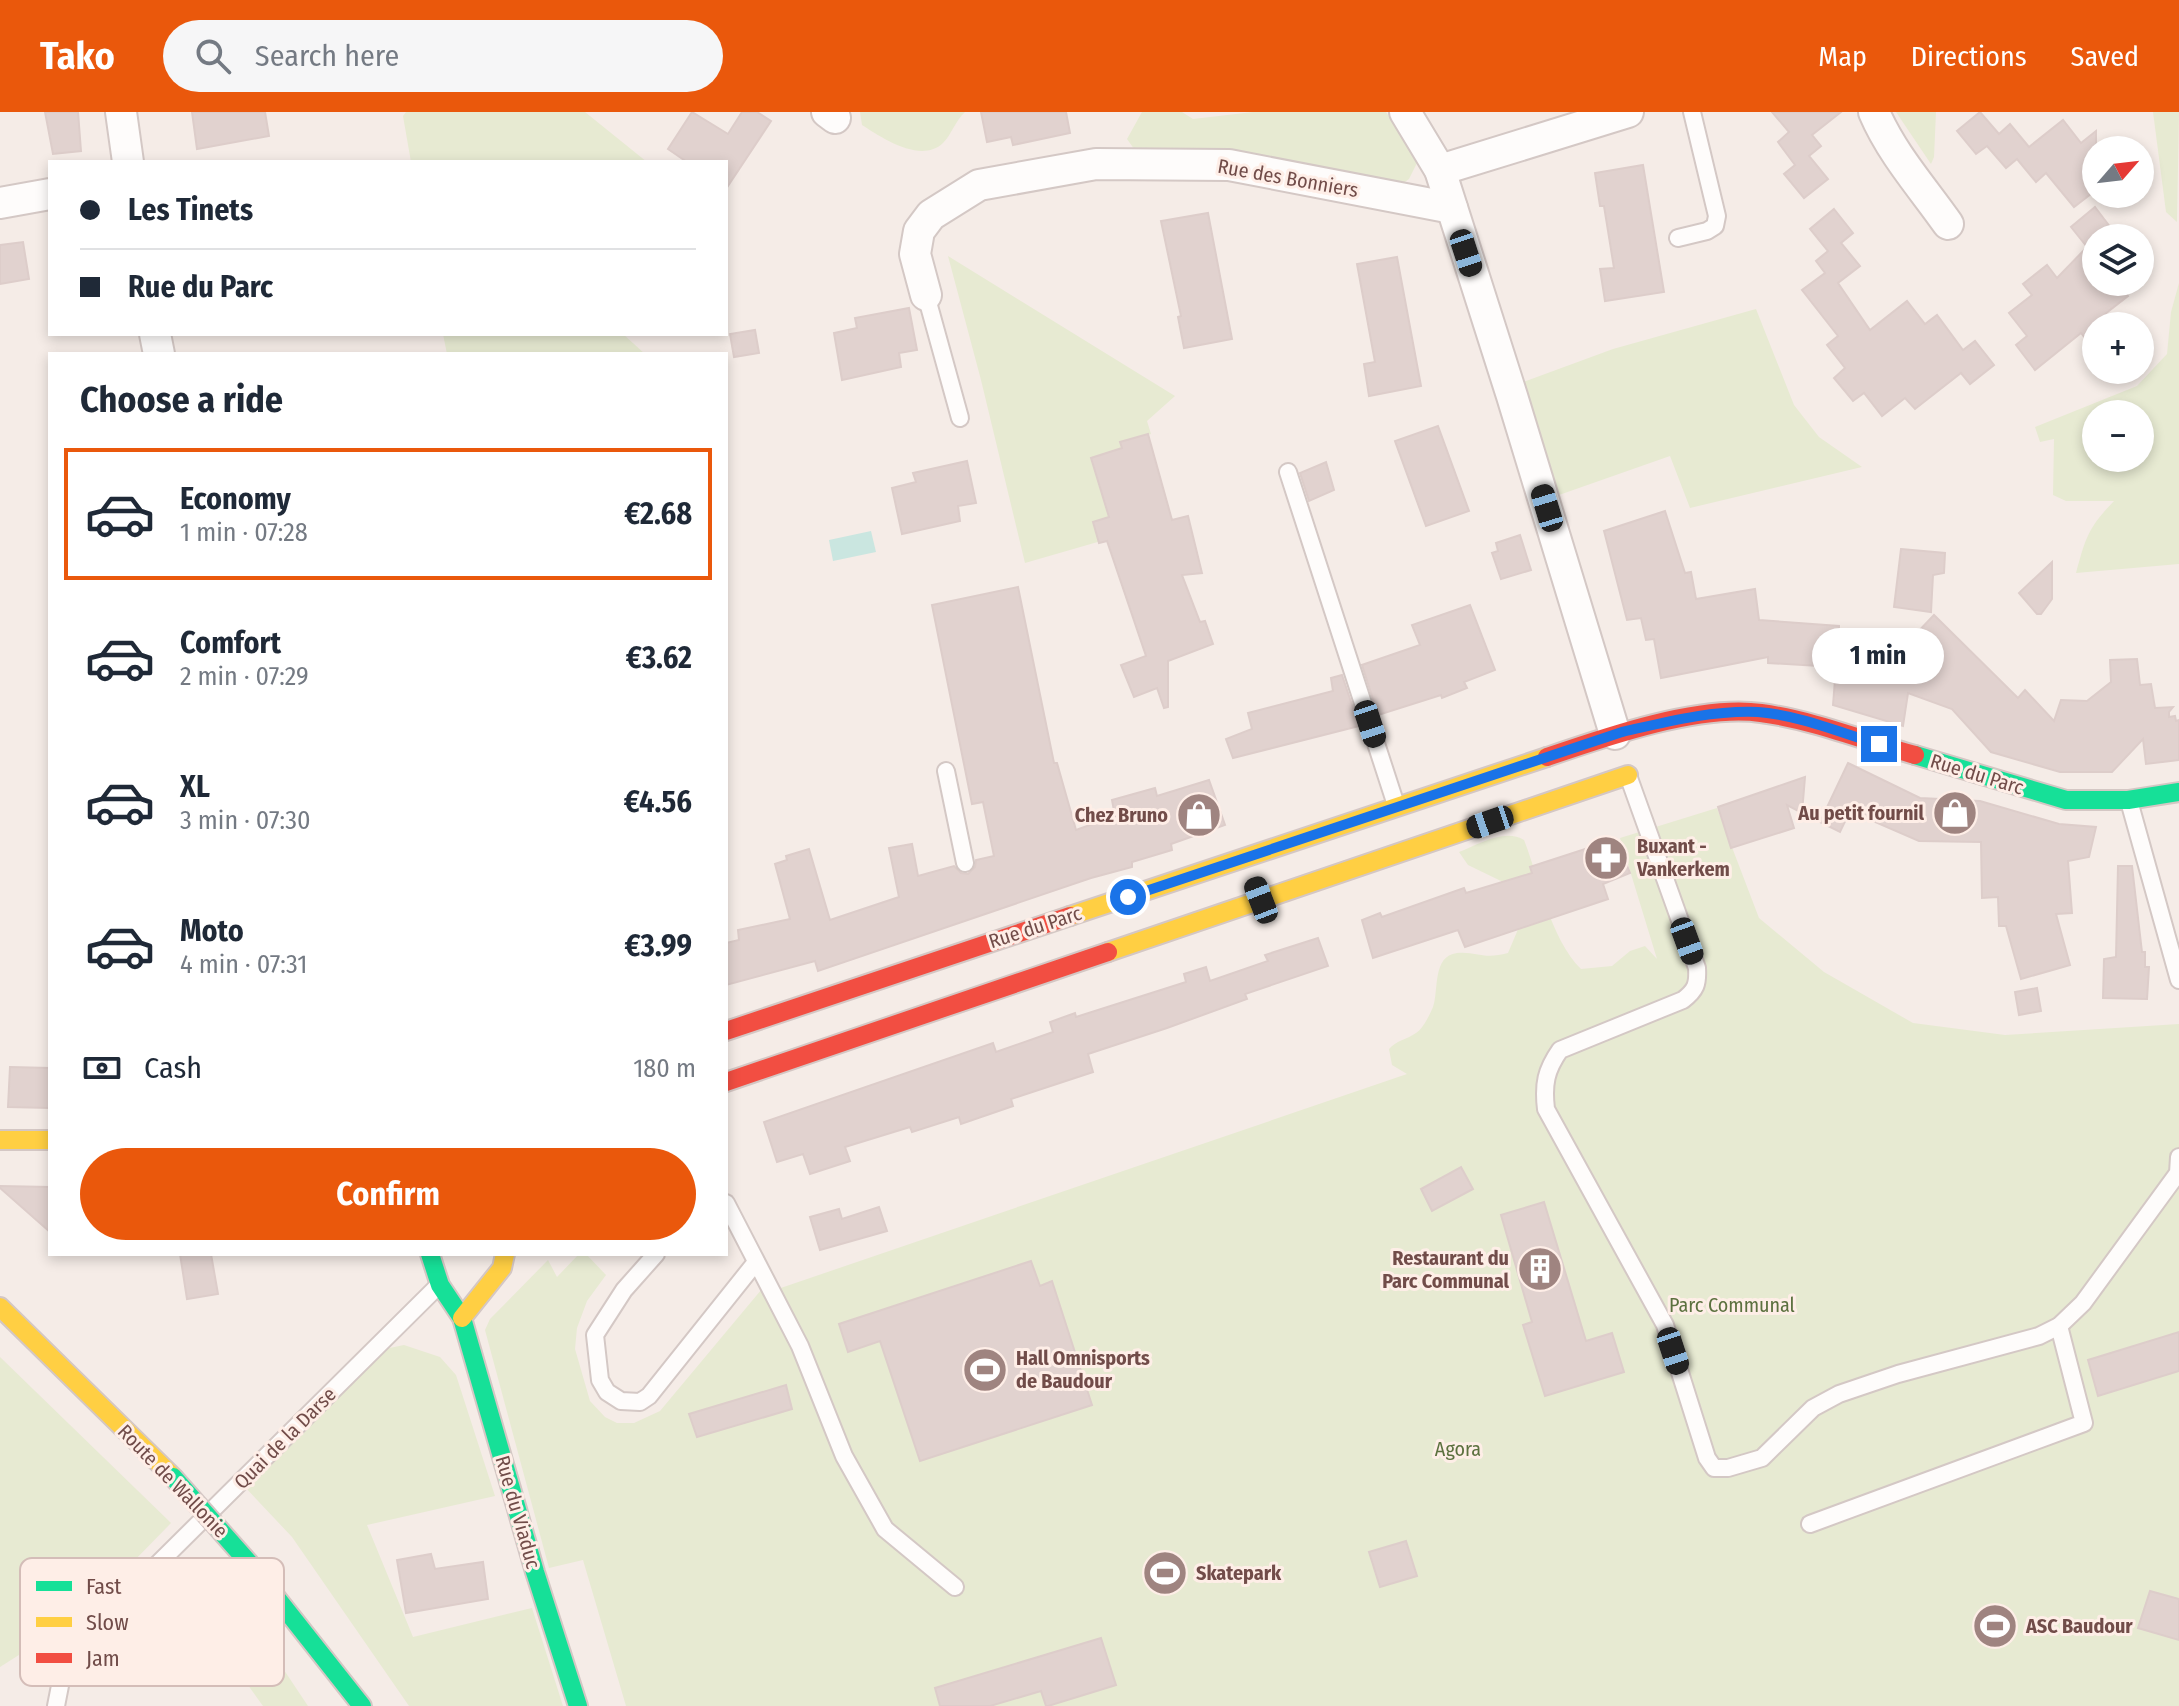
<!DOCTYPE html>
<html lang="en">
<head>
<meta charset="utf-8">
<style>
	body { margin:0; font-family:"Fira Sans Condensed",sans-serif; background:#f6f6f7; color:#1f2937; height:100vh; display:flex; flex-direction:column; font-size:30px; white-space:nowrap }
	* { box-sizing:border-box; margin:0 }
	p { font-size:26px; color:#747a83 }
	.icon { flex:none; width:44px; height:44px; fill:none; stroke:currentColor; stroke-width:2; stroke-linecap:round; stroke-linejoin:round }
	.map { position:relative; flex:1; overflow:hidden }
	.side { position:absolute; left:48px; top:240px; width:680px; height:904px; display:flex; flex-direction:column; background:#fff; border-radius:0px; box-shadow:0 4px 12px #0003 }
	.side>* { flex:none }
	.banner { position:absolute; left:48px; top:48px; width:680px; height:176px; border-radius:0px; box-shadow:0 4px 12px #0003; display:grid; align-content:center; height:176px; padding:0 32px; background:#fff }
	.needle { width:52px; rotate:62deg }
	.fabs { position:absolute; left:2082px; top:24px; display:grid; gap:16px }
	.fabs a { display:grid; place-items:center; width:72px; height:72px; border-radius:50%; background:#fff; box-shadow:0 4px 12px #0003; font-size:40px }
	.end { position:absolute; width:36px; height:36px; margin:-18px; border:10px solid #1a73e8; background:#fff; box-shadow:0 0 0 4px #fff }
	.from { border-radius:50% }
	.bubble { position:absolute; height:56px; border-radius:28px; background:#fff; box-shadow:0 4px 12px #0003; font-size:26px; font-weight:700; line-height:56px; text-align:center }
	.car { position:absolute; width:24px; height:48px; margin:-24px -12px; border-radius:10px; box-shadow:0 0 6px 2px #0007; background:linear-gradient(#222 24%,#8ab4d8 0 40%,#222 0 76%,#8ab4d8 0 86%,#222 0) }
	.banner b { display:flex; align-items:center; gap:28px; height:76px; font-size:30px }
	.banner b+b { border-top:2px solid #e0e1e3 }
	.banner i { width:20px; height:20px; background:#1f2937 }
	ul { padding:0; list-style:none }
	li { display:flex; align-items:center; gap:24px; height:132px; margin:0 16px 12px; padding:0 16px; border:4px solid transparent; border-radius:0px }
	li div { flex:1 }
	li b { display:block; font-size:30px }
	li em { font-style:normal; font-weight:700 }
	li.active { border-color:#ea580c }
	li>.icon { width:72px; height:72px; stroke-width:1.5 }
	h2 { padding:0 32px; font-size:36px; line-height:96px }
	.pay { display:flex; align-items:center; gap:20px; height:88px; padding:0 32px; font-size:30px }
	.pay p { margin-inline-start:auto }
	.button { display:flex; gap:16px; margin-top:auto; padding:16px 32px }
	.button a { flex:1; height:92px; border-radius:48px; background:#ea580c; color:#fff; font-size:32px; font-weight:700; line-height:92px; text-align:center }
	header { display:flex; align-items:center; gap:48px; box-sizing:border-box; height:112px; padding:0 40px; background:#ea580c; color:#fff }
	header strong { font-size:38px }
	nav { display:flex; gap:44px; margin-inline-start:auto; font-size:28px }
	.search { width:560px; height:72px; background:#f6f6f7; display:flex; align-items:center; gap:20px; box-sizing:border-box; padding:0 28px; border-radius:44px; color:#747a83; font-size:30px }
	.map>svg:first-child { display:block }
	.green { fill:#e7ead2; fill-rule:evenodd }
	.water { fill:#cae6e0 }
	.building { fill:#e1d2cf; stroke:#ddcdca; stroke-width:2 }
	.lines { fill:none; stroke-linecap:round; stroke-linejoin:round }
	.lane-casing { stroke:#d4c8c5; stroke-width:20 }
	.street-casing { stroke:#d4c8c5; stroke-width:34 }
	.fast-casing { stroke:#d4c7c4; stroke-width:22 }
	.slow-casing { stroke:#d4c7c4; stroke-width:22 }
	.jam-casing { stroke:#d4c7c4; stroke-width:22 }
	.lane { stroke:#fefcfb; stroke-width:16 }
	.street { stroke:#fefcfb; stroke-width:30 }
	.fast { stroke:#16e098; stroke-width:18 }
	.slow { stroke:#ffcf43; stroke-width:18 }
	.jam { stroke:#f24e42; stroke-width:18 }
	.fast-bridge-casing { stroke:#d4c6c4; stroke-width:22; stroke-linecap:butt }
	.fast-bridge { stroke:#16e098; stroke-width:18 }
	.route { stroke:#1a73e8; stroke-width:10 }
	.labels { text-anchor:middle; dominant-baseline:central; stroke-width:6; stroke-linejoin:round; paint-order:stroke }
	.street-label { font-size:20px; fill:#714c49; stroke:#feeee7 }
	.poi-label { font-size:20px; font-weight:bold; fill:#714c49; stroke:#feeee7; text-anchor:start }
	.park-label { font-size:20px; fill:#5c713f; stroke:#feeee7 }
	.key { fill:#feeee7; stroke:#d4bdb8; stroke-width:2 }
	.key-label { font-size:22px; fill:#714c49 }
</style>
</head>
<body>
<header>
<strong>Tako</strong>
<div class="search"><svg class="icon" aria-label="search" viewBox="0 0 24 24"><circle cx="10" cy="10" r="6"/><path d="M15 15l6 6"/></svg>Search here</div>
<nav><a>Map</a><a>Directions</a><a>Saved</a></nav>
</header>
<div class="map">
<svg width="2179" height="1594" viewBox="0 0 2179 1594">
	<rect width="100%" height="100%" fill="#f5ece7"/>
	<!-- green -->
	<g class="green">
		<polygon points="406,0 585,0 647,50 411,50 403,4"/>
		<path d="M 860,0 L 965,0 C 955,9 952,22 943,31 C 921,52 882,26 862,13 Z"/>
		<polygon points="1142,0 1182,0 1193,7 1253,0 1386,0 1408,32 1417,51 1409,67 1395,77 1137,41 1127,27"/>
		<polygon points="1896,0 1936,0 1934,45 1931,52"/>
		<polygon points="2153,0 2179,0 2177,110 2166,100"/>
		<polygon points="948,144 1175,284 1147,309 1151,322 1123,330 1146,416 1025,451 981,268"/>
		<path d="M 2179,171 L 2179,452 L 2076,461 C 2086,425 2088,416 2114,389 L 2066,389 L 2053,383 L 2054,327 L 2040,330 L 2035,315 L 2137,274 L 2167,242 L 2171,200 ZM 2096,302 L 2140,302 L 2140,346 L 2096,346 Z"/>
		<polygon points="1756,197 1794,293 1819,325 1862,355 1690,396 1670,344 1559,383 1523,270 1613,237"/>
		<polygon points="443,222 623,222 645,242 447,242"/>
		<path d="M 1717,696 L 1759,806 L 1824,860 L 1913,911 L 2005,923 L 2179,912 L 2179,1594 L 626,1594 L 583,1448 L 549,1456 L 485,1218 L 490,1207 L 548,1148 L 557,1165 L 579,1142 L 586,1142 L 606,1163 L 587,1189 L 577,1216 L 575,1237 L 590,1289 L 605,1305 L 617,1311 L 634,1311 L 660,1299 L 767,1171 L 772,1179 L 1407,962 L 1392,953 L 1389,937 C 1397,928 1406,928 1416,921 C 1423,917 1430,902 1433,895 C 1439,878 1432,844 1457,841 C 1476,839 1483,848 1508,841 L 1519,815 L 1501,769 L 1468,753 L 1459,740 C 1479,732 1505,716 1524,728 C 1540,769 1550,826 1581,857 L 1612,854 L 1630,839 L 1645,834 L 1657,847 L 1620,726 Z"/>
		<polygon points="404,1233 440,1245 456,1263 495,1384 367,1413 413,1525 532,1496 563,1594 409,1594 292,1425 243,1373 380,1238"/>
		<polygon points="0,1245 171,1411 130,1453 52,1522 0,1555"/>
		<polygon points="189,1472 215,1486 218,1493 228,1487 233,1493 238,1489 308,1594 263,1594 209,1519 182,1495"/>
	</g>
	<!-- water -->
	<polygon class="water" points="871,419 876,440 833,449 829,428"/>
	<!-- building -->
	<g class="building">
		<polygon points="45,0 78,0 81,39 53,42"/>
		<polygon points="192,0 265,0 269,24 197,37"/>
		<polygon points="692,0 728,22 742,0 757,0 771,9 726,77 726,50 687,50 668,37"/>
		<polygon points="981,0 1066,0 1070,21 1013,33 1011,25 987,30"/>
		<polygon points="1772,0 1841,0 1812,23 1821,34 1809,44 1828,67 1804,86 1784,62 1795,53 1778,30 1789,20"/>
		<polygon points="1980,0 1999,22 2010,12 2029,35 2063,8 2081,31 2096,19 2096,78 2074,95 2046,61 2036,70 2017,47 2006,56 1987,34 1976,42 1957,19"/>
		<polygon points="1643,53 1664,180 1605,189 1600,157 1614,156 1604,94 1600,94 1595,61"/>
		<polygon points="2095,95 2114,120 2107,126 2096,126 2096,170 2117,170 2128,184 2105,202 2114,214 2096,214 2096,240 2081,221 2035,258 2016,233 2027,224 2009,201 2032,183 2023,172 2047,153 2057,166 2087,135 2071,115"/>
		<polygon points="1834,97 1853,121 1841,131 1860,154 1838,171 1870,218 1907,189 1925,212 1937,203 1963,238 1975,229 1994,253 1970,272 1961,261 1915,297 1905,286 1882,304 1864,281 1853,289 1834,266 1845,256 1827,233 1838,224 1802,178 1825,161 1816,149 1828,139 1810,117"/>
		<polygon points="1208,101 1232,227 1184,236 1178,205 1181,204 1161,109"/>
		<polygon points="23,130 29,167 0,172 0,133"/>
		<polygon points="1397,145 1421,274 1369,284 1364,252 1375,250 1357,152"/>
		<polygon points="909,196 917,238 899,241 901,255 842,268 834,221 857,216 855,206"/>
		<polygon points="755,218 759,241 734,245 730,222"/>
		<polygon points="1438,314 1469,399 1426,414 1395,329"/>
		<polygon points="1148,322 1172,408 1188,404 1202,461 1182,463 1200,510 1205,509 1213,532 1168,549 1168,595 1164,596 1157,576 1134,585 1121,553 1146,544 1107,429 1099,431 1093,410 1109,405 1091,346 1122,336 1120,330"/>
		<polygon points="967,349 976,391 958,394 960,409 902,422 892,376 916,370 913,361"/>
		<polygon points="1326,350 1334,378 1309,389 1300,361"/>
		<polygon points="1665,399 1685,461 1691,460 1696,487 1755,477 1759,508 1839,514 1838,539 1893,546 1934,503 2018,586 2025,578 2054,609 2061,588 2087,589 2111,570 2110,548 2137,547 2140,573 2151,572 2155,596 2173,595 2169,600 2169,605 2175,604 2176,609 2179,608 2179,648 2146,652 2143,627 2112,660 2060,660 1991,640 1952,597 1908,581 1903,614 1833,593 1836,555 1768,551 1768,545 1661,566 1654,527 1646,528 1641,506 1627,508 1604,419"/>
		<polygon points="1520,423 1531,458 1501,467 1492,441 1498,439 1496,431"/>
		<polygon points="1901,437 1945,441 1944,461 1933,463 1931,500 1894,495"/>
		<polygon points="2052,450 2052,487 2041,502 2037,502 2019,481"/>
		<polygon points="1018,475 1054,651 1057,651 1076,718 1115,704 1112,688 1155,676 1157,684 1209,668 1225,713 1171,732 1172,738 1132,750 1132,755 1091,766 818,859 815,849 726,873 726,831 739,828 738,818 790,807 775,752 787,748 786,744 809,737 830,808 899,785 889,736 912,732 918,764 954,754 961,761 968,762 975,755 976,748 994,744 983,690 972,692 932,493"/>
		<polygon points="1470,493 1495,558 1464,570 1467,576 1442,586 1441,583 1378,603 1362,553 1420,533 1412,513"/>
		<polygon points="1342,563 1359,614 1233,646 1226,627 1252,617 1248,601 1333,579 1331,566"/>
		<polygon points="1848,651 1920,686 1980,689 2059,712 2096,715 2089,745 2068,749 2072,801 2056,802 2070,853 2021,867 2006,814 1999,814 1998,785 1982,786 1981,730 1919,729 1850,699 1840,720 1820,710"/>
		<polygon points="1805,665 1802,701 1787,693 1794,716 1731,736 1718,695"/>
		<polygon points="1616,727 1630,761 1603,772 1608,787 1465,835 1458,818 1373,846 1362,808 1380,801 1382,805 1464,776 1466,781 1532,761 1530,755"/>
		<polygon points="2118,754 2132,754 2142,840 2145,840 2145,855 2149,855 2147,887 2103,886 2104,847 2116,845"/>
		<polygon points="1318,826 1328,854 1245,882 1247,887 1167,916 1088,942 1093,960 1011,987 1013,994 961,1012 959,1005 912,1020 910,1015 845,1035 850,1049 810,1062 803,1042 777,1050 764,1010 993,931 996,940 1053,920 1050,910 1075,901 1076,905 1186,870 1184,862 1206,855 1210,869 1268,849 1265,843"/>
		<polygon points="2037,876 2041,899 2019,903 2015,880"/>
		<polygon points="10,955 50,956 50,996 8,995"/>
		<polygon points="1461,1055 1473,1077 1432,1099 1421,1077"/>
		<polygon points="0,1074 50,1075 50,1120 0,1076"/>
		<polygon points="1544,1090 1586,1229 1612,1221 1624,1260 1545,1284 1523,1213 1532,1210 1501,1103"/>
		<polygon points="879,1095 887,1119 820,1138 810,1105 839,1097 842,1107"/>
		<polygon points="180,1142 211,1142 218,1182 187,1187"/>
		<polygon points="1031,1149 1040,1174 1052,1169 1092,1293 920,1349 880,1229 848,1240 839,1212"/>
		<polygon points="2179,1220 2179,1259 2098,1284 2088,1248"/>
		<polygon points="786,1273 792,1297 697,1325 689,1302"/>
		<polygon points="1406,1429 1417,1464 1380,1475 1369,1440"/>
		<polygon points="431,1442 435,1457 483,1450 488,1487 406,1501 397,1448"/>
		<polygon points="2150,1479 2179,1487 2179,1528 2138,1516"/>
		<polygon points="1101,1526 1116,1573 1048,1594 1046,1594 1041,1579 990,1594 940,1594 935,1576"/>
	</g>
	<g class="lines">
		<!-- lane casing -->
		<g class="lane-casing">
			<g id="lane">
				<polyline points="1678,126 1707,119 1715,114 1717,104 1692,0"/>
				<polyline points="926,183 960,306"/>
				<polyline points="1288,360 1396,693"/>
				<polyline points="946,659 965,751"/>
				<path d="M 1629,666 L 1697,856 C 1698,872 1696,878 1683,888 L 1560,938 C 1546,958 1543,972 1546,997 L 1665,1213 L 1707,1346 L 1714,1356 L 1728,1356 L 1762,1346 L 1813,1296 L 1839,1282 L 1898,1262 L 2039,1224 L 2059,1214 L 2083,1191 L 2178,1061 L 2179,1045"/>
				<polyline points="2129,689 2179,868"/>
				<polyline points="726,1091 800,1234 844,1344 885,1417 955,1475"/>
				<polyline points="656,1142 624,1178 595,1223 600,1268 607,1280 621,1289 640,1290 649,1284 756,1150"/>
				<polyline points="1810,1412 2084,1311 2059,1214"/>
				<polyline points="56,1594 66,1543 438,1174"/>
			</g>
		</g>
		<!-- street casing -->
		<g class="street-casing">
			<g id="street">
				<polyline points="121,0 128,50"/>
				<polyline points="827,0 835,6"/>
				<polyline points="1405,0 1440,58 1512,284 1615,622"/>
				<path d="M 1874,0 C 1892,42 1922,75 1948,112"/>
				<polyline points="1440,58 1628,0"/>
				<polyline points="0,91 50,82"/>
				<polyline points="926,183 915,142 919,119 931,103 979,73 1096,52 1229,53 1452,96"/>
				<polyline points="155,222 159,242"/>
			</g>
		</g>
		<!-- fast casing -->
		<g class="fast-casing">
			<g id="fast">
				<polyline points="1915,643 2066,688 2128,688 2179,680"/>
				<polyline points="430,1142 440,1173 462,1206 535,1460 578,1594"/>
				<polyline points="249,1451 362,1594"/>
			</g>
		</g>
		<!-- slow casing -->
		<g class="slow-casing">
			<g id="slow">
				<polyline points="1070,804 1547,645"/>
				<polyline points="1108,840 1628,663"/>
				<polyline points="0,1028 50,1028"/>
				<polyline points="0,1195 173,1365"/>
				<polyline points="462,1206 502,1156 505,1142"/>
			</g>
		</g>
		<!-- jam casing -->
		<g class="jam-casing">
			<g id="jam">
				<path d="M 1547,645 C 1605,625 1700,592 1761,601 C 1813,608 1865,629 1915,643"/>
				<polyline points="726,919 1070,804"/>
				<polyline points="726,970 1108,840"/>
			</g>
		</g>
		<!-- lane -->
		<use href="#lane" class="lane"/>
		<!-- street -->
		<use href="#street" class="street"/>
		<!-- fast -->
		<use href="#fast" class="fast"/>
		<!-- slow -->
		<use href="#slow" class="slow"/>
		<!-- jam -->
		<use href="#jam" class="jam"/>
		<!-- fast-bridge casing -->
		<g class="fast-bridge-casing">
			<polyline id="fast-bridge" points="173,1365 249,1451"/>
		</g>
		<!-- fast-bridge -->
		<use href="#fast-bridge" class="fast-bridge"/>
	</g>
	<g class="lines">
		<!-- route -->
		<path class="route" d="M 1128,785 L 1622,620 C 1666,610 1712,598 1758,600 C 1799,603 1841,621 1879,632"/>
	</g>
	<!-- icons -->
	<defs>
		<g id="shop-disc" transform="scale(2.3)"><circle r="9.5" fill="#9f8480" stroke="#feeee7"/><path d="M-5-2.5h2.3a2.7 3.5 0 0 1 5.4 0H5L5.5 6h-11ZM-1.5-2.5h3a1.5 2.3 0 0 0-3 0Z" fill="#fff"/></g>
		<g id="pharmacy-disc" transform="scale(2.3)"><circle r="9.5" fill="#9f8480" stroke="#feeee7"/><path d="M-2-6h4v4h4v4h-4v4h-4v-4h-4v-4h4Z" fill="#fff"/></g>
		<g id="building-disc" transform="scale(2.3)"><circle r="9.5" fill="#9f8480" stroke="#feeee7"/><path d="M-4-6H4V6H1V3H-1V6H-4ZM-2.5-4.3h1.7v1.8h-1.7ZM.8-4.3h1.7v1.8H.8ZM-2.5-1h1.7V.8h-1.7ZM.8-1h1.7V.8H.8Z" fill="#fff"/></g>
		<g id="stadium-disc" transform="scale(2.3)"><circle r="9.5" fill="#9f8480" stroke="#feeee7"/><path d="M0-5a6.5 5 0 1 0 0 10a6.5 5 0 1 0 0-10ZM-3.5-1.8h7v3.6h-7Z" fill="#fff"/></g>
	</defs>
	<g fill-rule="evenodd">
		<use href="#shop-disc" x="1955" y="701"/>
		<use href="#shop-disc" x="1199" y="703"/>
		<use href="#pharmacy-disc" x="1606" y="746"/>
		<use href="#building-disc" x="1540" y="1157"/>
		<use href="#stadium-disc" x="985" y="1258"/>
		<use href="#stadium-disc" x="1165" y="1461"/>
		<use href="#stadium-disc" x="1995" y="1514"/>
	</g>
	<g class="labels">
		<!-- street labels -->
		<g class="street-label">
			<text transform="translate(1288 66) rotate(10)">Rue des Bonniers</text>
			<text transform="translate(1977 662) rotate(17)">Rue du Parc</text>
			<text transform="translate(1035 815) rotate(-18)">Rue du Parc</text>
			<text transform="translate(285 1326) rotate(-45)">Quai de la Darse</text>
			<text transform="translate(173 1369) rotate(46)">Route de Wallonie</text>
			<text transform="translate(518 1400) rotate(74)">Rue du Viaduc</text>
		</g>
		<!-- poi labels -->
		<g class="poi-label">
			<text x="1924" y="701" text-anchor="end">Au petit fournil</text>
			<text x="1168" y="703" text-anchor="end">Chez Bruno</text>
			<text x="1637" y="734">Buxant -<tspan x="1637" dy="23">Vankerkem</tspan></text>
			<text x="1509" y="1146" text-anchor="end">Restaurant du<tspan x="1509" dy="23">Parc Communal</tspan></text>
			<text x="1016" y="1246">Hall Omnisports<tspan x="1016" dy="23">de Baudour</tspan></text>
			<text x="1196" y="1461">Skatepark</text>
			<text x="2026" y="1514">ASC Baudour</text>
		</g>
		<!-- park labels -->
		<g class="park-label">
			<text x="1732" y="1193">Parc Communal</text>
			<text x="1458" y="1337">Agora</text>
		</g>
	</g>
	<!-- legend -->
	<rect x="20" y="1446" width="264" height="128" rx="12" class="key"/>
	<rect x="36" y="1469" width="36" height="10" fill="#16e098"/>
	<rect x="36" y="1505" width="36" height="10" fill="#ffcf43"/>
	<rect x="36" y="1541" width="36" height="10" fill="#f24e42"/>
	<g class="key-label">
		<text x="86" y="1482">Fast</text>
		<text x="86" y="1518">Slow</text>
		<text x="86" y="1554">Jam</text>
	</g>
</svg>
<div class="fabs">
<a><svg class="needle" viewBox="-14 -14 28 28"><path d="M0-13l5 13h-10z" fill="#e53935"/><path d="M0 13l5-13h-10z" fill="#747a83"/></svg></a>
<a><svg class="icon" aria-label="layers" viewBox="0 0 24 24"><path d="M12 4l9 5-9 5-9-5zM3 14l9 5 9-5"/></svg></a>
<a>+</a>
<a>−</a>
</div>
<i class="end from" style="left:1128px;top:785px"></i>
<i class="end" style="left:1879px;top:632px"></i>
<div class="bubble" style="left:1812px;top:516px;width:132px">1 min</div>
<i class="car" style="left:1466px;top:141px;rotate:162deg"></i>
<i class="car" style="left:1547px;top:396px;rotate:343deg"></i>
<i class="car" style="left:1370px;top:612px;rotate:162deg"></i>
<i class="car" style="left:1490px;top:710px;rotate:251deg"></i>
<i class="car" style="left:1261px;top:788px;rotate:339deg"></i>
<i class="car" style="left:1687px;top:829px;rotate:160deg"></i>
<i class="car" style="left:1673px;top:1239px;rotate:162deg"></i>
<div class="banner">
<b><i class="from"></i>Les Tinets</b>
<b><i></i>Rue du Parc</b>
</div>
<section class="side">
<h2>Choose a ride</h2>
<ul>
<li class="active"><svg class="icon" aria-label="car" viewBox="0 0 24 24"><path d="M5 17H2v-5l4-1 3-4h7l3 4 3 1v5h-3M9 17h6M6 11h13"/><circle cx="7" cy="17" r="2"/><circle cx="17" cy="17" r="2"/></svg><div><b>Economy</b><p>1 min · 07:28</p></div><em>€2.68</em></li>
<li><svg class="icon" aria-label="car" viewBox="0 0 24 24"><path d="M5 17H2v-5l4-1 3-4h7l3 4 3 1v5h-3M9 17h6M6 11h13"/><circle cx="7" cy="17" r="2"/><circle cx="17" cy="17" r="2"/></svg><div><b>Comfort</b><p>2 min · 07:29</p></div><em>€3.62</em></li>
<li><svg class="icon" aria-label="car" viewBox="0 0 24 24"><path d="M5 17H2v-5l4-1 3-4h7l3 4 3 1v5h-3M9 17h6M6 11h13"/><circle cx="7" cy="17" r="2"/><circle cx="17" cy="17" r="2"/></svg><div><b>XL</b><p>3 min · 07:30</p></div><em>€4.56</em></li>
<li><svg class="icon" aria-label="car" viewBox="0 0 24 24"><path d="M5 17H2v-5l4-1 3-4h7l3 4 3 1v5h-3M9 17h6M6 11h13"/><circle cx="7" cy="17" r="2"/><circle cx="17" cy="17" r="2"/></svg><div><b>Moto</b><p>4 min · 07:31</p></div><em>€3.99</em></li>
</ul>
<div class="pay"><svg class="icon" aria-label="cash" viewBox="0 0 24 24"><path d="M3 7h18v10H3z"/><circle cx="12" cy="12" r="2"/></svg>Cash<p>180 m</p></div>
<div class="button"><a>Confirm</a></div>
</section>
</div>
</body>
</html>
